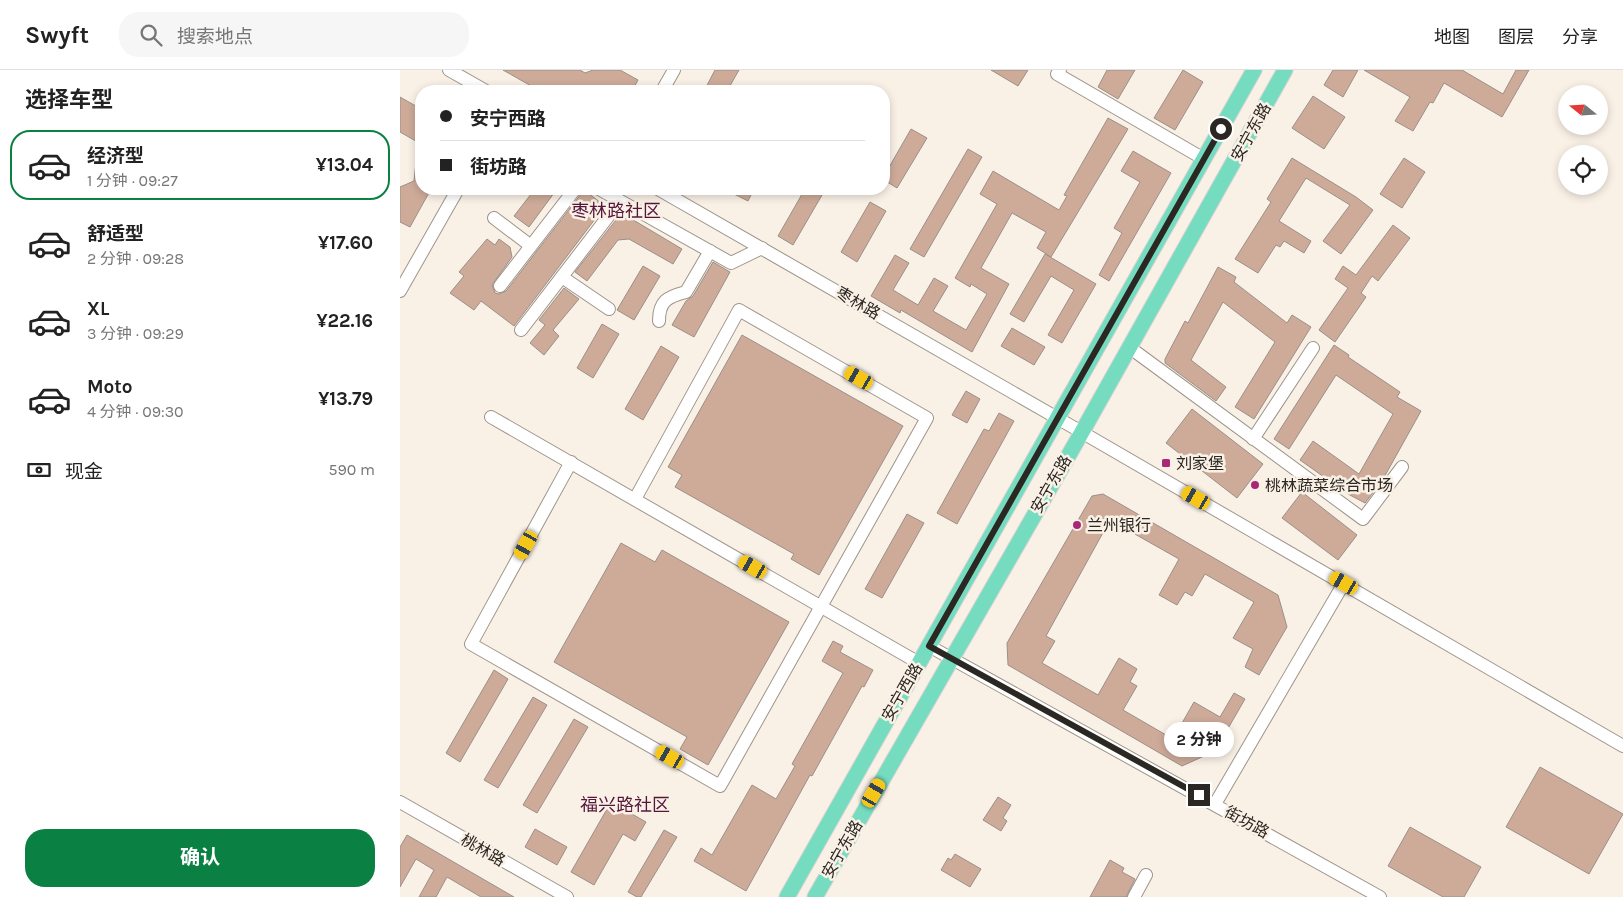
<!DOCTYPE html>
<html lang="zh">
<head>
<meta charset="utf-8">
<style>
	body { margin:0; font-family:Karla,"Noto Sans SC",sans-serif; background:#f6f6f6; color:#222; height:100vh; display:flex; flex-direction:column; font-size:19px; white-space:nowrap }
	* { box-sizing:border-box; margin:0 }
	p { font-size:16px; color:#767676 }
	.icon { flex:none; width:28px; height:28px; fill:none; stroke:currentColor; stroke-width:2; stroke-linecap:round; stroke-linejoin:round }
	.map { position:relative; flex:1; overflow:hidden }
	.sheet { display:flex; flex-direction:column; background:#fff; width:400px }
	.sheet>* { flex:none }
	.hud { position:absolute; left:15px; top:15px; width:475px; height:110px; border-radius:20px; box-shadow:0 2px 8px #0003; display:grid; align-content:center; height:110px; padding:0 25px; background:#fff }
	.needle { width:32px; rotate:288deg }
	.tools { position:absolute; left:1158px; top:15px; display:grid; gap:10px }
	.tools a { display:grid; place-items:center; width:50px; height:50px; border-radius:50%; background:#fff; box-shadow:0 2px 8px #0003; font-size:25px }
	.end { position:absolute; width:22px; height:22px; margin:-11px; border:6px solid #2b2723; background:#fff; box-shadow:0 0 0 2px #fff }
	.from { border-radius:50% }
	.bubble { position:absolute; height:35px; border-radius:18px; background:#fff; box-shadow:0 2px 8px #0003; font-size:16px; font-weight:700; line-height:35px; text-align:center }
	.car { position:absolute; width:15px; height:30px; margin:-15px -8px; border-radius:6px; box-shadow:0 0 4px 1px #0007; background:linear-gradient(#f5c518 24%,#345 0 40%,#f5c518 0 76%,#345 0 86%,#f5c518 0) }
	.hud b { display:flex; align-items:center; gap:18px; height:48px; font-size:19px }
	.hud b+b { border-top:1px solid #e0e0e0 }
	.hud i { width:12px; height:12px; background:#222 }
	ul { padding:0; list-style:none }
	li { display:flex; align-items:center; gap:15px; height:70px; margin:0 10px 8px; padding:0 15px; border:2px solid transparent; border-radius:20px }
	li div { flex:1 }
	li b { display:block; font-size:19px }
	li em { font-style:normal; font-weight:700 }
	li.active { border-color:#0b8043 }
	li>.icon { width:45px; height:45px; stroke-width:1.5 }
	h2 { padding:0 25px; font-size:22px; line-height:60px }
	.pay { display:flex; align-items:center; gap:12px; height:55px; padding:0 25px; font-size:19px }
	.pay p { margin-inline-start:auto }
	.action { display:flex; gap:10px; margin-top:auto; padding:10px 25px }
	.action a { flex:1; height:58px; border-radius:20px; background:#0b8043; color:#fff; font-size:20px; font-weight:700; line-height:58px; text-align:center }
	header { display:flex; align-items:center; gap:30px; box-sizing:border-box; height:70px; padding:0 25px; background:#fff; border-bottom:1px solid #e0e0e0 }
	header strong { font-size:24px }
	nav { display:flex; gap:28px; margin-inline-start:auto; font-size:18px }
	.search { width:350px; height:45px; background:#f6f6f6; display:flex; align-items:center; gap:12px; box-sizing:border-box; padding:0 18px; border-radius:20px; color:#767676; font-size:19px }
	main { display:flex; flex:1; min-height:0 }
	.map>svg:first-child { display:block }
	.building { fill:#ceab99; stroke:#9b8f89 }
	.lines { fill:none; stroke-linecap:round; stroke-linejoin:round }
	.minor-casing { stroke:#9d948b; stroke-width:14 }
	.major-casing { stroke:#d5d4d3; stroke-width:17 }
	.minor { stroke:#fff; stroke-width:12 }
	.major { stroke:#75dcc0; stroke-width:15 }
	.route { stroke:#2b2723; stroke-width:6 }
	.poi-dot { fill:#a82877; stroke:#faf1e6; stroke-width:2 }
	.labels { text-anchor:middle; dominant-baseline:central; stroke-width:5; stroke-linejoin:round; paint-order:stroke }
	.street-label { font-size:16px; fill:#2b2723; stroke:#faf1e6 }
	.poi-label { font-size:16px; fill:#2b2723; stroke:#faf1e6; text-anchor:start }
	.neighbourhood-label { font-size:18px; fill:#54163b; stroke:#faf1e6 }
</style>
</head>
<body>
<header>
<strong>Swyft</strong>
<div class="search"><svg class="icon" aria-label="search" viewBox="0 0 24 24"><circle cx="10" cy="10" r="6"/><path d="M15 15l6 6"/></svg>搜索地点</div>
<nav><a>地图</a><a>图层</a><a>分享</a></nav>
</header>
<main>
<section class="sheet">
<h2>选择车型</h2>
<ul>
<li class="active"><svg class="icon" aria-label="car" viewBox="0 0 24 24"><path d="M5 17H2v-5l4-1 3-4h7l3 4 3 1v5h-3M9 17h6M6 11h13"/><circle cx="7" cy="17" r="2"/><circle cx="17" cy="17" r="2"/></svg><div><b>经济型</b><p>1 分钟 · 09:27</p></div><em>¥13.04</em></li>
<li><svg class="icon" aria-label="car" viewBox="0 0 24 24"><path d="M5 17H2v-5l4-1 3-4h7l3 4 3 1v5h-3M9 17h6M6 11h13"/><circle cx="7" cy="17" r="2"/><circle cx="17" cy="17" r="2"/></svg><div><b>舒适型</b><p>2 分钟 · 09:28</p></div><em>¥17.60</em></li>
<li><svg class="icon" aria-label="car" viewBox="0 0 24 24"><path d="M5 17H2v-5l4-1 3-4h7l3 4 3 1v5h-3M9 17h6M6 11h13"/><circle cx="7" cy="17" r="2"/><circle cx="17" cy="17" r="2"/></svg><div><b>XL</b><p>3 分钟 · 09:29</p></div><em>¥22.16</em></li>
<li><svg class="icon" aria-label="car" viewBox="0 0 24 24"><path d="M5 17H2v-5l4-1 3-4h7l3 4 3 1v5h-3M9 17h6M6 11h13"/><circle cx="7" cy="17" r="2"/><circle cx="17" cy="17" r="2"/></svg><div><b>Moto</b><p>4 分钟 · 09:30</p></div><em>¥13.79</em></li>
</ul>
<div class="pay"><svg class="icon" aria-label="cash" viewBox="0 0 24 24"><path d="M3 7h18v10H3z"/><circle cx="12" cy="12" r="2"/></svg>现金<p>590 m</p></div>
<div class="action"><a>确认</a></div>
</section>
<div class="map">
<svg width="1223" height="827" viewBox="0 0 1223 827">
	<rect width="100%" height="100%" fill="#faf1e6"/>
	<!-- building -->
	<g class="building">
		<polygon points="103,0 180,0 185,3 193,0 220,0 238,10 232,21 140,21"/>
		<polygon points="315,0 339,0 327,21 304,21"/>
		<polygon points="591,0 628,0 618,16"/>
		<polygon points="707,0 735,0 718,29 698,17"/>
		<polygon points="783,0 803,12 775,60 754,48"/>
		<polygon points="933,0 958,0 943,27 924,15"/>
		<polygon points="964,0 1062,0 1103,24 1116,0 1129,0 1102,47 1044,13 1033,33 1030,32 1013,61 995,51 1010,27"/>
		<polygon points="913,26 945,47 924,79 892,58"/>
		<polygon points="0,27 21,39 21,74 0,62"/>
		<polygon points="708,48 728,59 651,187 637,178 646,162 612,143 581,198 609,214 572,282 501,240 500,243 471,226 495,185 509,193 493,220 518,235 534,208 548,216 533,241 566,260 587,224 571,214 570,217 555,208 597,134 580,124 593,101 659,140 667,126 664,125"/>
		<polygon points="511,59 527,68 497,118 484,110 484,106"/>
		<polygon points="568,79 582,87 524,187 510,179"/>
		<polygon points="733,81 771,103 709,211 699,205 722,163 714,158 740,112 721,101"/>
		<polygon points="892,88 956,127 973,140 941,184 923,171 950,135 906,108 879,151 911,171 904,183 884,171 880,177 876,175 858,203 835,189 871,132 867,129"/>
		<polygon points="1004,88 1025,102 1002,138 980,124"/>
		<polygon points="16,92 21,92 21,119 31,119 10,157 0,152 0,117 14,111"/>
		<polygon points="135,119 157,119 129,157 114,146"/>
		<polygon points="183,119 205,136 114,256 81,231 74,240 50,223 64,206 59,202 87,169 95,175 99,169 110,177 112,187 92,215 95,223 99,224 106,221 181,124"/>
		<polygon points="324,119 354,119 348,131"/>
		<polygon points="405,119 412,119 422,125 393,175 378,166"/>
		<polygon points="470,132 486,141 457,192 441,182"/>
		<polygon points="230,148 282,179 273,194 229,169 218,170 187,211 175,202 216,150"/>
		<polygon points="993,155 1010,168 978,211 972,206 961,223 966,227 935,272 919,260 948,218 935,209 943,196 956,205"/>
		<polygon points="645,184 696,214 662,273 648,265 674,220 651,206 624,252 610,244"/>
		<polygon points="313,192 330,202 294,267 272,255 286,231 293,226"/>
		<polygon points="243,196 260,206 234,250 217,240"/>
		<polygon points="818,197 836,207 834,212 887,253 892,245 911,257 854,349 835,337 875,272 823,232 791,290 826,317 816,331 765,293 765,289 785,251 788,253"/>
		<polygon points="164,218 179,229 153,260 159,266 144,285 130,273 145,255 139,250"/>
		<polygon points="202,254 219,264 193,308 177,298"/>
		<polygon points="612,258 645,277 634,295 601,276"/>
		<polygon points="342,265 503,356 419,505 391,489 394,484 275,417 282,405 268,397"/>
		<polygon points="934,275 949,285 948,287 1000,322 997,327 1021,341 982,411 965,433 948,424 900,390 913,371 959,404 993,344 936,305 889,379 874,369"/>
		<polygon points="261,276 279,287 243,350 225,339"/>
		<polygon points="566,321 580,329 567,353 552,345"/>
		<polygon points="792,339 863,394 837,428 766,373"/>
		<polygon points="599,343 614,351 557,454 537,443 584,359 589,361"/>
		<polygon points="902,422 957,465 938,490 882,448"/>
		<polygon points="703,424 878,525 887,557 859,605 845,597 853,579 833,568 854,532 805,504 792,526 785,522 777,535 759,525 779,489 710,450 646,566 655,571 642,593 698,625 719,588 737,599 730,612 737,616 723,640 773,669 794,632 820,647 834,623 845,629 815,681 782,696 608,595 607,573 692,426"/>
		<polygon points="507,444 524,453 482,528 465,519"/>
		<polygon points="221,473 255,492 262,480 389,552 308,695 280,679 287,667 154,592"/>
		<polygon points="433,571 443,576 440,582 473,600 464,617 462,616 412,706 410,705 346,821 294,791 301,778 312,785 352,715 376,729 395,696 392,694 443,603 422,591"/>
		<polygon points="94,600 108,609 60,692 46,683"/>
		<polygon points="133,627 147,635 98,718 84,710"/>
		<polygon points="174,649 188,657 137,743 123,735"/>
		<polygon points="1140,697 1223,744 1189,804 1106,757"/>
		<polygon points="598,727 611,735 603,748 607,751 601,761 583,750"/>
		<polygon points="211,732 246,752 235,771 223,764 194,815 171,802"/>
		<polygon points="1010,757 1081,797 1064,827 1043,827 988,796"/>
		<polygon points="135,759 167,777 157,795 125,777"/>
		<polygon points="264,760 277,767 241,827 237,827 228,822"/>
		<polygon points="7,765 114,827 81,827 47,807 36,827 19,827 34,800 16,789 0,817 0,777"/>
		<polygon points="555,784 581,799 570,817 541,800 548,788 551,790"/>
		<polygon points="710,790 724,798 722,802 735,809 726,827 690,827"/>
	</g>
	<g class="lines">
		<!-- minor casing -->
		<g class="minor-casing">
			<g id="minor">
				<polyline points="49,0 86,21"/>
				<polyline points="660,0 657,4 804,89"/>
				<polyline points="262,21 274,0"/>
				<polyline points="199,119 331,193 362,178"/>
				<polyline points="258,119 659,349 1223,676"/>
				<polyline points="94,148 131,176"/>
				<polyline points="162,207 209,239"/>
				<polyline points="100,216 175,119"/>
				<polyline points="0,221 58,119"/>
				<path d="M 259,251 C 259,231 267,227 286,222 L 310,181"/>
				<polyline points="121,260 220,131"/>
				<polyline points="729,277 963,449 1002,397"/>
				<polyline points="91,347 519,593"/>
				<polyline points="853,369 913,278"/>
				<polyline points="171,392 71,574 320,716 527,348 339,240 235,429"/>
				<polyline points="529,576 980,827"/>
				<polyline points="0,732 167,827"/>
				<polyline points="815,734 944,513"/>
				<polyline points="734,827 746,805"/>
			</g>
		</g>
		<!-- major casing -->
		<g class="major-casing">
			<g id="major">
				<polyline points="387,827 854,0"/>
				<polyline points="415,827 682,362 885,0"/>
			</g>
		</g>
		<!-- minor -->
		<use href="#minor" class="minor"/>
		<!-- major -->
		<use href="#major" class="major"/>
	</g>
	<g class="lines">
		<!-- route -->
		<polyline class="route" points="799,725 529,576 821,59"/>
	</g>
	<!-- markers -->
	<g class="poi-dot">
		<rect x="761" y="388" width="10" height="10" rx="2.5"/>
		<circle cx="855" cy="415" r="5"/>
		<circle cx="677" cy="455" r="5"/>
	</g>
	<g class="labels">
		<!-- street labels -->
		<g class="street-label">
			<text transform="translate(851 62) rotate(-61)">安宁东路</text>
			<text transform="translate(458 233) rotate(30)">枣林路</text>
			<text transform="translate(651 414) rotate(-60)">安宁东路</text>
			<text transform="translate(502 622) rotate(-60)">安宁西路</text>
			<text transform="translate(847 752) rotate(29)">街坊路</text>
			<text transform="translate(442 779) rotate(-60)">安宁东路</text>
			<text transform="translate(83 780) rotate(30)">桃林路</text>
		</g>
		<!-- poi labels -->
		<g class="poi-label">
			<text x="776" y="393">刘家堡</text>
			<text x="865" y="415">桃林蔬菜综合市场</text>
			<text x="687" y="455">兰州银行</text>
		</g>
		<!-- neighbourhood labels -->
		<g class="neighbourhood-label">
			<text x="216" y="141">枣林路社区</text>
			<text x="225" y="735">福兴路社区</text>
		</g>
	</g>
</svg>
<div class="tools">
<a><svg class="needle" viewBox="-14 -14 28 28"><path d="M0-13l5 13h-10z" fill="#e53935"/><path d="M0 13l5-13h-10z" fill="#767676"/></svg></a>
<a><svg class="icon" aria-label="locate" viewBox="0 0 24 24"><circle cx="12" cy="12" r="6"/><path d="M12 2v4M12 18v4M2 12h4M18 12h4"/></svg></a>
</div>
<i class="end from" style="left:821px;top:59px"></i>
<i class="end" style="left:799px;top:725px"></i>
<div class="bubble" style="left:764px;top:652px;width:70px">2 分钟</div>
<i class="car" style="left:459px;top:308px;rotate:300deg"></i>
<i class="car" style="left:796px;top:428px;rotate:300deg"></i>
<i class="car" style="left:126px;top:475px;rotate:209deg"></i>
<i class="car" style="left:353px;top:497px;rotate:300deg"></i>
<i class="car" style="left:944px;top:513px;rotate:300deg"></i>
<i class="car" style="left:270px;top:687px;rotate:300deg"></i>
<i class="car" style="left:474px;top:723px;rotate:30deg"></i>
<div class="hud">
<b><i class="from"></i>安宁西路</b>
<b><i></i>街坊路</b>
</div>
</div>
</main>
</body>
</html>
